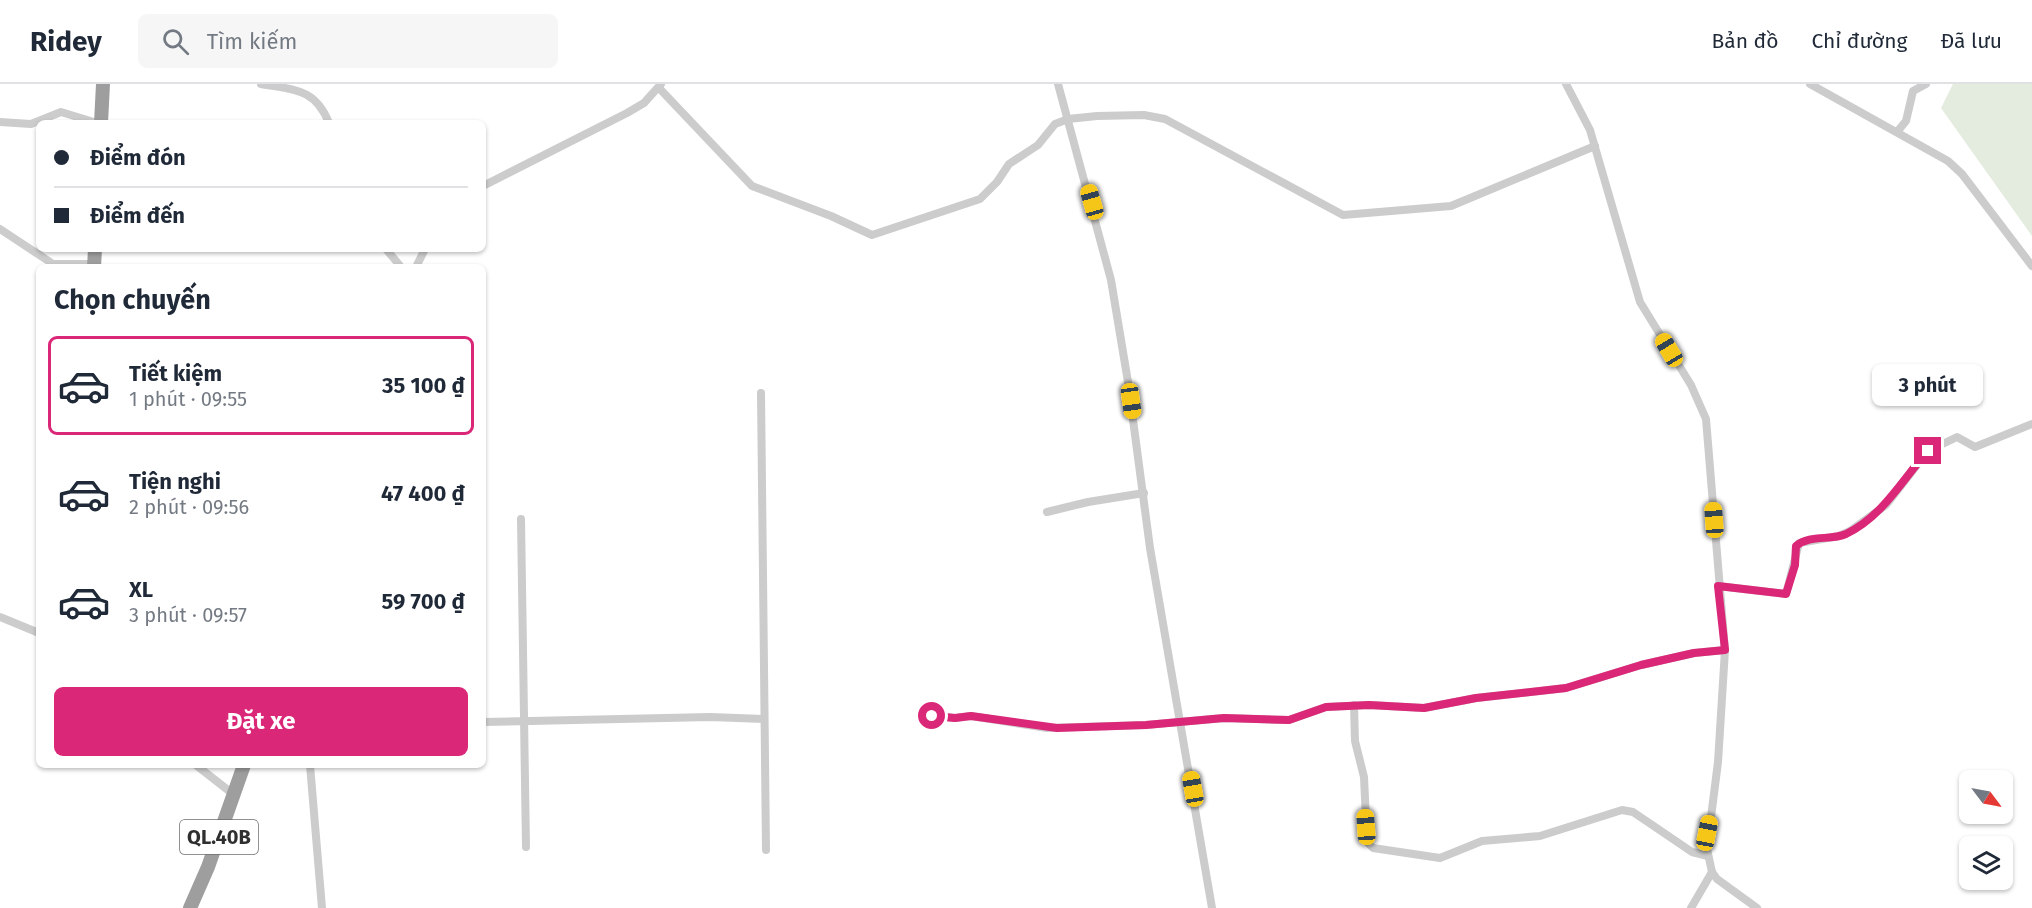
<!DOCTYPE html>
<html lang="vi">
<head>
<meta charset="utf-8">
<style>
	body { margin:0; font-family:"Fira Sans",sans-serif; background:#f6f6f7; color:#1f2937; height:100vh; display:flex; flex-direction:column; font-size:22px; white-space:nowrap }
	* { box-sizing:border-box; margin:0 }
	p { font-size:20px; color:#747a83 }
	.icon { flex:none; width:33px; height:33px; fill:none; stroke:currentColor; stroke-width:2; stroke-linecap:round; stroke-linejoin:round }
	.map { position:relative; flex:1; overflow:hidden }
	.panel { position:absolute; left:36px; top:180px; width:450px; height:504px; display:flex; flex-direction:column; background:#fff; border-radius:9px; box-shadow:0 2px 4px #0004 }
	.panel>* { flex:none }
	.guide { position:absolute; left:36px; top:36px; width:450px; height:132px; border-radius:9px; box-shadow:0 2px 4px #0004; display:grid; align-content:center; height:132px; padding:0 18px; background:#fff }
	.needle { width:39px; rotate:122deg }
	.controls { position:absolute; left:1959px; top:686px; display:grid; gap:12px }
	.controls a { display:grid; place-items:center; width:54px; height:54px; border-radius:9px; background:#fff; box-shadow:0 2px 4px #0004; font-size:30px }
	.end { position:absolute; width:27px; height:27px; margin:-14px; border:8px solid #db2777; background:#fff; box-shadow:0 0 0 3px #fff }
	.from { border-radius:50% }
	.bubble { position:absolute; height:42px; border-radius:9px; background:#fff; box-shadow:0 2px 4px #0004; font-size:20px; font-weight:700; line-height:42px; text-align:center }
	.car { position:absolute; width:18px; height:36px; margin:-18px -9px; border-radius:8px; box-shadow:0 0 4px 2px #0007; background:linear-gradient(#f5c518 24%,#345 0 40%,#f5c518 0 76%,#345 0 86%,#f5c518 0) }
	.guide b { display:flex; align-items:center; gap:21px; height:57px; font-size:22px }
	.guide b+b { border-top:2px solid #e0e1e3 }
	.guide i { width:15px; height:15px; background:#1f2937 }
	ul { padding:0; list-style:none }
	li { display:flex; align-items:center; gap:18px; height:99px; margin:0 12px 9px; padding:0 6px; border:3px solid transparent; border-radius:9px }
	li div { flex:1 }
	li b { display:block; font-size:22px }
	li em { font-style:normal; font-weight:700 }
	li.selected { border-color:#db2777 }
	li>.icon { width:54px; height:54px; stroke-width:1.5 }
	h2 { padding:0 18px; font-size:27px; line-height:72px }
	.button { display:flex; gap:12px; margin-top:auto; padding:12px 18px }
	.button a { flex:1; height:69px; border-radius:9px; background:#db2777; color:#fff; font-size:24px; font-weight:700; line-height:69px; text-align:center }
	header { display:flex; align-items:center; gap:36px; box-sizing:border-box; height:84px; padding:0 30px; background:#fff; border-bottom:2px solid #e0e1e3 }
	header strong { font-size:28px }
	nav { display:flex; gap:33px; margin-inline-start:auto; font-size:21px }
	.search { width:420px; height:54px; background:#f6f6f7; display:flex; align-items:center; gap:15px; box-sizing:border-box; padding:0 21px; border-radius:9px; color:#747a83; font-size:22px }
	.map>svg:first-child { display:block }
	.green { fill:#e3ecde }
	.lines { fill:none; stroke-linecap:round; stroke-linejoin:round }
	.minor { stroke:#ccc; stroke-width:8 }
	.trunk { stroke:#9e9e9e; stroke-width:14 }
	.route { stroke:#db2777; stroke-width:8 }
	.labels { text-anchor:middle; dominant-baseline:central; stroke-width:6; stroke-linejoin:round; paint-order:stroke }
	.shield { fill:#fff; stroke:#6d6d6d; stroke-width:1.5 }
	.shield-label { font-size:20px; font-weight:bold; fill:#2f2f2f }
</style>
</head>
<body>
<header>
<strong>Ridey</strong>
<div class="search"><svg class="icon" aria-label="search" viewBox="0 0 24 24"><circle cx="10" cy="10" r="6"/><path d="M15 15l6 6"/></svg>Tìm kiếm</div>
<nav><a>Bản đồ</a><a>Chỉ đường</a><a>Đã lưu</a></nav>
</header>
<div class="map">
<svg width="2032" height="824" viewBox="0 0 2032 824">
	<rect width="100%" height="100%" fill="#fff"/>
	<!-- green -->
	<polygon class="green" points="1953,0 2032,0 2032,152 1941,24"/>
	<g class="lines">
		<!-- minor -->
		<g class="minor">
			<path d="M 261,0 C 294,6 315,4 329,39"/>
			<polyline points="1058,0 1111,196 1128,298 1150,464 1212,824"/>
			<polyline points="1566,0 1590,46 1640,218 1691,301 1706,335 1725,566 1718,678 1707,765 1712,788 1717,795 1757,824"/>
			<polyline points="1810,0 1948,77 1962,90 2032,182"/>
			<polyline points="659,4 752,102 831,132 872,151 980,115 997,98 1009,80 1038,61 1055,40 1068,35 1097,32 1144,31 1165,35 1343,131 1451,122 1595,62"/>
			<polyline points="0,38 31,40 61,28 97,39"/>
			<polyline points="1897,48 1906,37 1913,7 1926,0"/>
			<polyline points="483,102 627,29 644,19 661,0"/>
			<polyline points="0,145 53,180 94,180"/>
			<polyline points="386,165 401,183"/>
			<polyline points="416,183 425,165"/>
			<polyline points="761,309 766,766"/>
			<polyline points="1047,428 1088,418 1144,409"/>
			<polyline points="521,435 526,763"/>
			<polyline points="1718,502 1786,510 1799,459 1839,452 1850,447 1886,421 1928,367 1957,353 1975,363 2032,340"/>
			<polyline points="0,533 39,549"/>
			<polyline points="1354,621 1355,657 1364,693 1367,758 1373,764 1440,774 1482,757 1540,752 1622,726 1633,728 1692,768 1708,772"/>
			<polyline points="932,631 955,634 971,632 1047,644 1146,641 1224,634 1289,636 1326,623 1369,621 1424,624 1476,614 1566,604 1641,581 1694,569 1725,566"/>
			<polyline points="483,638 710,633 764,635"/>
			<polyline points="196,681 233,710"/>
			<polyline points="310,681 322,824"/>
			<polyline points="1691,824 1712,788"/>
		</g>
		<!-- trunk -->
		<g class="trunk">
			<polyline points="101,39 103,0"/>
			<polyline points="94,183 95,165"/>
			<polyline points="190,824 208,783 244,681"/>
		</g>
	</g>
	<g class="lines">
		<!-- route -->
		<path class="route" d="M 932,632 L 955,634 L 971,632 L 1057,644 L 1146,641 L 1224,634 L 1289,636 L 1326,623 L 1369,621 L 1424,624 L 1476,614 L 1566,604 L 1641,581 L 1694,569 L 1725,566 L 1718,502 L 1786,510 L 1795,481 L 1796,462 C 1810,450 1830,457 1846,450 C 1883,432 1901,397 1928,367"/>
	</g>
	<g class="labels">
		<!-- shield labels -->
		<rect class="shield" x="180" y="736" width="78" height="34" rx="4.5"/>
		<g class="shield-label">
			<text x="219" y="753">QL.40B</text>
		</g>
	</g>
</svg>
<div class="controls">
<a><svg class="needle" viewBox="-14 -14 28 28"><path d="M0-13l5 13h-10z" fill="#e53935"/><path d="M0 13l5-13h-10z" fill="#747a83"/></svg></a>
<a><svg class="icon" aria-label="layers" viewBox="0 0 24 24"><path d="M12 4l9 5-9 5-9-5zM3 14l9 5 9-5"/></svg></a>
</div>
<i class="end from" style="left:932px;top:632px"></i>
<i class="end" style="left:1928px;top:367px"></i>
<div class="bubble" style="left:1872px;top:280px;width:111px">3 phút</div>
<i class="car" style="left:1092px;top:118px;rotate:344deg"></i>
<i class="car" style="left:1669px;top:266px;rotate:329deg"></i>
<i class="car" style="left:1131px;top:317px;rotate:172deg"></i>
<i class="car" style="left:1714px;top:436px;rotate:356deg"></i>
<i class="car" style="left:1193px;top:705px;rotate:350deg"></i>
<i class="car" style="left:1366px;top:743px;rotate:356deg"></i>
<i class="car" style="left:1707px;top:749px;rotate:11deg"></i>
<div class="guide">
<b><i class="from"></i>Điểm đón</b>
<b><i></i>Điểm đến</b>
</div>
<section class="panel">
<h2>Chọn chuyến</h2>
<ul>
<li class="selected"><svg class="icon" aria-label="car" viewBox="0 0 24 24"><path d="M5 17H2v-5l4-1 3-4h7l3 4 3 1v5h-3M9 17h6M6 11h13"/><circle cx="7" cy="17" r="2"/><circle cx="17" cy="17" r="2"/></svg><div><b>Tiết kiệm</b><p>1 phút · 09:55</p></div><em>35 100 ₫</em></li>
<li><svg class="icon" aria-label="car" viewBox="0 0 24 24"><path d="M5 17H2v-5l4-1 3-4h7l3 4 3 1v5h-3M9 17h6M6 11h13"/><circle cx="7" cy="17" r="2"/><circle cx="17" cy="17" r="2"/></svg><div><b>Tiện nghi</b><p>2 phút · 09:56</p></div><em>47 400 ₫</em></li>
<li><svg class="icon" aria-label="car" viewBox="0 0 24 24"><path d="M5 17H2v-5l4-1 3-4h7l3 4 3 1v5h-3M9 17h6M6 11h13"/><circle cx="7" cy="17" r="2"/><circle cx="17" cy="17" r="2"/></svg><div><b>XL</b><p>3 phút · 09:57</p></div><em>59 700 ₫</em></li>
</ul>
<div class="button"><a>Đặt xe</a></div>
</section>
</div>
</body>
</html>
